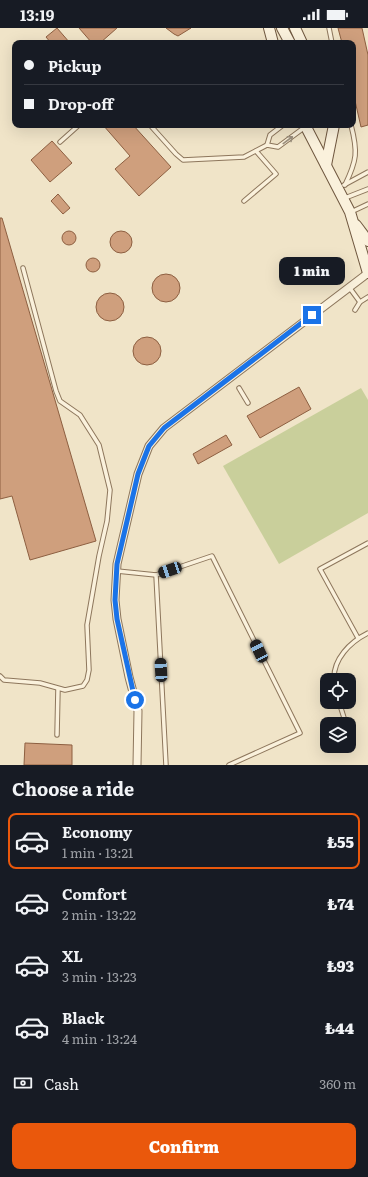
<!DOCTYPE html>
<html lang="en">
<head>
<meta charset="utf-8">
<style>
	body { margin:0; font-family:Literata,serif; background:#20242c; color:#f1f3f6; height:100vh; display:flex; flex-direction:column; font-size:15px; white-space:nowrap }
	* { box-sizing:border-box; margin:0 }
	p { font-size:13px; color:#9ea1a6 }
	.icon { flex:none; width:22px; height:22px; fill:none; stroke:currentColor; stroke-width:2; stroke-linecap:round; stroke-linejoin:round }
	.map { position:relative; height:737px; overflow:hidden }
	.side { display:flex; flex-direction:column; background:#171b24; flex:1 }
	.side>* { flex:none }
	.top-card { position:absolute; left:12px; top:12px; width:344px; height:88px; border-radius:8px; box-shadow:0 4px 16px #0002; display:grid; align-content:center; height:88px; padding:0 12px; background:#171b24 }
	.fabs { position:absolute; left:320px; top:645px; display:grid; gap:8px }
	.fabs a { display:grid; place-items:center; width:36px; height:36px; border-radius:8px; background:#171b24; box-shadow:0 4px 16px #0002; font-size:20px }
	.end { position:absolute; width:18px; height:18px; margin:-9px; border:5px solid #1a73e8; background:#fff; box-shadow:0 0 0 2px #fff }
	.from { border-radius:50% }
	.bubble { position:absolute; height:28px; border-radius:8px; background:#171b24; box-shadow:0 4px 16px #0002; font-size:13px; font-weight:800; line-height:28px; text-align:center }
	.car { position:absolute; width:12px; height:24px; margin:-12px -6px; border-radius:5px; box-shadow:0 0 3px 1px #0007; background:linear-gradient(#222 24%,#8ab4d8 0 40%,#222 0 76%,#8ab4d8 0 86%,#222 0) }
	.top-card b { display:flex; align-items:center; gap:14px; height:38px; font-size:15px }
	.top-card b+b { border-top:1px solid #363941 }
	.top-card i { width:10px; height:10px; background:#f1f3f6 }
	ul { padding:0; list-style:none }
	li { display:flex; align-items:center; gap:12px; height:56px; margin:0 8px 6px; padding:0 4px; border:2px solid transparent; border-radius:8px }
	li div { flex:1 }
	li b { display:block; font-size:15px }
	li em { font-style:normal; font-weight:800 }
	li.on { border-color:#ea580c }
	li>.icon { width:36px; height:36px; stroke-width:1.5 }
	h2 { padding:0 12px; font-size:18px; line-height:48px }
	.pay { display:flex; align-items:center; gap:10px; height:44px; padding:0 12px; font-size:15px }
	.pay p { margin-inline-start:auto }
	.action { display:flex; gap:8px; margin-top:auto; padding:8px 12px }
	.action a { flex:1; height:46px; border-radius:8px; background:#ea580c; color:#fff; font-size:16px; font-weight:800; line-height:46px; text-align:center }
	.status { display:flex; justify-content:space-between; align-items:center; height:28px; padding:0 20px; background:#171b24; direction:ltr }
	.status svg { height:11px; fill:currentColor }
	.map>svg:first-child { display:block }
	.green { fill:#c9cf9b }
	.building { fill:#cf9f7d; stroke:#8d5f41 }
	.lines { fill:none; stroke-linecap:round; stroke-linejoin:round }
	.lane-casing { stroke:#8d765c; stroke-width:5.5 }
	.street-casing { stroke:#8d765c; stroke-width:9 }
	.secondary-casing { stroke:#6f573f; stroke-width:12 }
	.lane { stroke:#faf1dc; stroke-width:3.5 }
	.street { stroke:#faf1dc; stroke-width:7 }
	.secondary { stroke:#faf1dc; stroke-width:10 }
	.oneway { stroke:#9c907e }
	.route { stroke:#1a73e8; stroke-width:5 }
</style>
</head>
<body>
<div class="status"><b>13:19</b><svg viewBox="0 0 49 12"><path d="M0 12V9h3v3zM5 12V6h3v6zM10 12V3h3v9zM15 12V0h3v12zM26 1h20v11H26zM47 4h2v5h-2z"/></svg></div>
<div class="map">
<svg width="368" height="737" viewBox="0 0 368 737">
	<rect width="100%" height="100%" fill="#f0e4c8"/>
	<!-- green -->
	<polygon class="green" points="361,360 368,372 368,485 279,536 223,438"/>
	<!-- building -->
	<g class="building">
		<polygon points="57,0 70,15 51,15 46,9"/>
		<polygon points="79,0 117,0 100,15 92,15"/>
		<polygon points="166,0 191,0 178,8 174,6"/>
		<polygon points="338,0 362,0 368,27 368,97 361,99 353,64 353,15 342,15"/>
		<polygon points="103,97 133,97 171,139 139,168 115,141 130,128"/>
		<polygon points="52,113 72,135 50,154 31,132"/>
		<polygon points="58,166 70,180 63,186 51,173"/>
		<polygon points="0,190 2,190 96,513 30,532 12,468 0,471"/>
		<circle cx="69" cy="210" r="7"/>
		<circle cx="121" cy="214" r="11"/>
		<circle cx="93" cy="237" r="7"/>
		<circle cx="166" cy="260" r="14"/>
		<circle cx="110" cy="279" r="14"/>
		<circle cx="147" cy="323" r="14"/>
		<polygon points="299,359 311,381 260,410 247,388"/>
		<polygon points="226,407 232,417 198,436 193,426"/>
		<polygon points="25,715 72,717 72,737 24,737"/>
	</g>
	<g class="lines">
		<!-- lane casing -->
		<g class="lane-casing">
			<g id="lane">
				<polyline points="329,0 332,15"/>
				<polyline points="150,97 176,126 183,132 244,129 267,117 278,119 305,99"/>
				<polyline points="60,114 79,97"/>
				<polyline points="267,117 270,107 283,97"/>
				<polyline points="344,157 368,144"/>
				<path d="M 345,157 C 357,132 358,124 351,97"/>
				<polyline points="345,170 368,161"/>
				<polyline points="244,173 276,146 256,123"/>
				<polyline points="351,184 368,176"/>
				<polyline points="349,259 360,274"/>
				<polyline points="355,282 360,274 368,269"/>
				<polyline points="239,360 248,375"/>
				<polyline points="117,543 156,547 212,528 300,705 229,737"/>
				<polyline points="156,547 166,737"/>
				<polyline points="358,610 320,541 368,515"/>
				<polyline points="0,648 4,652 40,655 65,662 83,658 87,652 89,642 87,597 99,528 107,493 110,462 99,417 80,387 60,373 56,363 23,240"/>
				<path d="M 334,652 C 333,631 350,614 368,605"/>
				<polyline points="339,674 346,696"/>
				<polyline points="57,707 58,661"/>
				<polyline points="349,707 351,712"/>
			</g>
		</g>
		<!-- street casing -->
		<g class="street-casing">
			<polyline id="street" points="137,737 138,683 129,649 117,591 115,572 117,536 138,446 149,418 164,400 368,245"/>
		</g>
		<!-- secondary casing -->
		<g class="secondary-casing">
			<g id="secondary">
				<polyline points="269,0 273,15"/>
				<polyline points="282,0 290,15"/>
				<polyline points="295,0 302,15"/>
				<polyline points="305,97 350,184 368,245"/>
				<polyline points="326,137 334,97"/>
				<polyline points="356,197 368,213"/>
			</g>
		</g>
		<!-- lane -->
		<use href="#lane" class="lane"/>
		<!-- street -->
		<use href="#street" class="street"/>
		<!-- secondary -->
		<use href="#secondary" class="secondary"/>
	</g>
	<!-- one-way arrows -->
	<defs><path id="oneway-shaft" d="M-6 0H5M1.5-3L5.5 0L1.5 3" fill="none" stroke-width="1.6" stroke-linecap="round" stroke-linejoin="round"/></defs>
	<use class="oneway" href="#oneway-shaft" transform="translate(288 112) rotate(-37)"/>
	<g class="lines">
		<!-- route -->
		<polyline class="route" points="135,672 117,591 115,572 117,536 138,446 149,418 164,400 312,287"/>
	</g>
</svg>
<div class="fabs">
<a><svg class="icon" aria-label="locate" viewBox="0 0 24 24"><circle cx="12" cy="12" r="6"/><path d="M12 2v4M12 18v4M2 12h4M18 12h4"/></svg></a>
<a><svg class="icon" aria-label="layers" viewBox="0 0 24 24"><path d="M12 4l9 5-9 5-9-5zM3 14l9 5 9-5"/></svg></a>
</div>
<i class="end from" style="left:135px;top:672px"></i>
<i class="end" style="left:312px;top:287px"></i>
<div class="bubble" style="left:279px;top:229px;width:66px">1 min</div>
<i class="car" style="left:170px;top:542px;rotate:251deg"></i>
<i class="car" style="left:259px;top:623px;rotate:334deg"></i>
<i class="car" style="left:161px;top:642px;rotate:357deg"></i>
<div class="top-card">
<b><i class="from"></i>Pickup</b>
<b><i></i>Drop-off</b>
</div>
</div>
<section class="side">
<h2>Choose a ride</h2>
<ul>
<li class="on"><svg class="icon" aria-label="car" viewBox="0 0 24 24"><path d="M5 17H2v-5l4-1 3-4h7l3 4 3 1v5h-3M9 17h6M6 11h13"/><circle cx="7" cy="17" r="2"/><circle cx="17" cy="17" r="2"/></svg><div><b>Economy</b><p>1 min · 13:21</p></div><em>₺55</em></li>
<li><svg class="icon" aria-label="car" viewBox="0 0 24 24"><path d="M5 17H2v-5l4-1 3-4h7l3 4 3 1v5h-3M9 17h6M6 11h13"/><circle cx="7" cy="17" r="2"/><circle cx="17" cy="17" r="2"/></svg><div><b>Comfort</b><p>2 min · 13:22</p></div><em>₺74</em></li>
<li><svg class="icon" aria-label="car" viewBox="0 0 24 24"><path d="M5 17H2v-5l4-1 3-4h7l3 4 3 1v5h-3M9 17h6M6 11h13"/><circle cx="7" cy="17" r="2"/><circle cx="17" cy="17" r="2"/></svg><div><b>XL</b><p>3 min · 13:23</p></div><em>₺93</em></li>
<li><svg class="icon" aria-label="car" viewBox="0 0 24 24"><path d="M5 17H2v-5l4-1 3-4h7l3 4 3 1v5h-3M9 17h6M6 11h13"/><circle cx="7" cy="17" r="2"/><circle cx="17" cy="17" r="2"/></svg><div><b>Black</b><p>4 min · 13:24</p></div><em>₺44</em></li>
</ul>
<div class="pay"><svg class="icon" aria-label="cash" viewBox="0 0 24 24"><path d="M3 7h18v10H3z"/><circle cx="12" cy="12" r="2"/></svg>Cash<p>360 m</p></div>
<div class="action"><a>Confirm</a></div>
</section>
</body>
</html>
